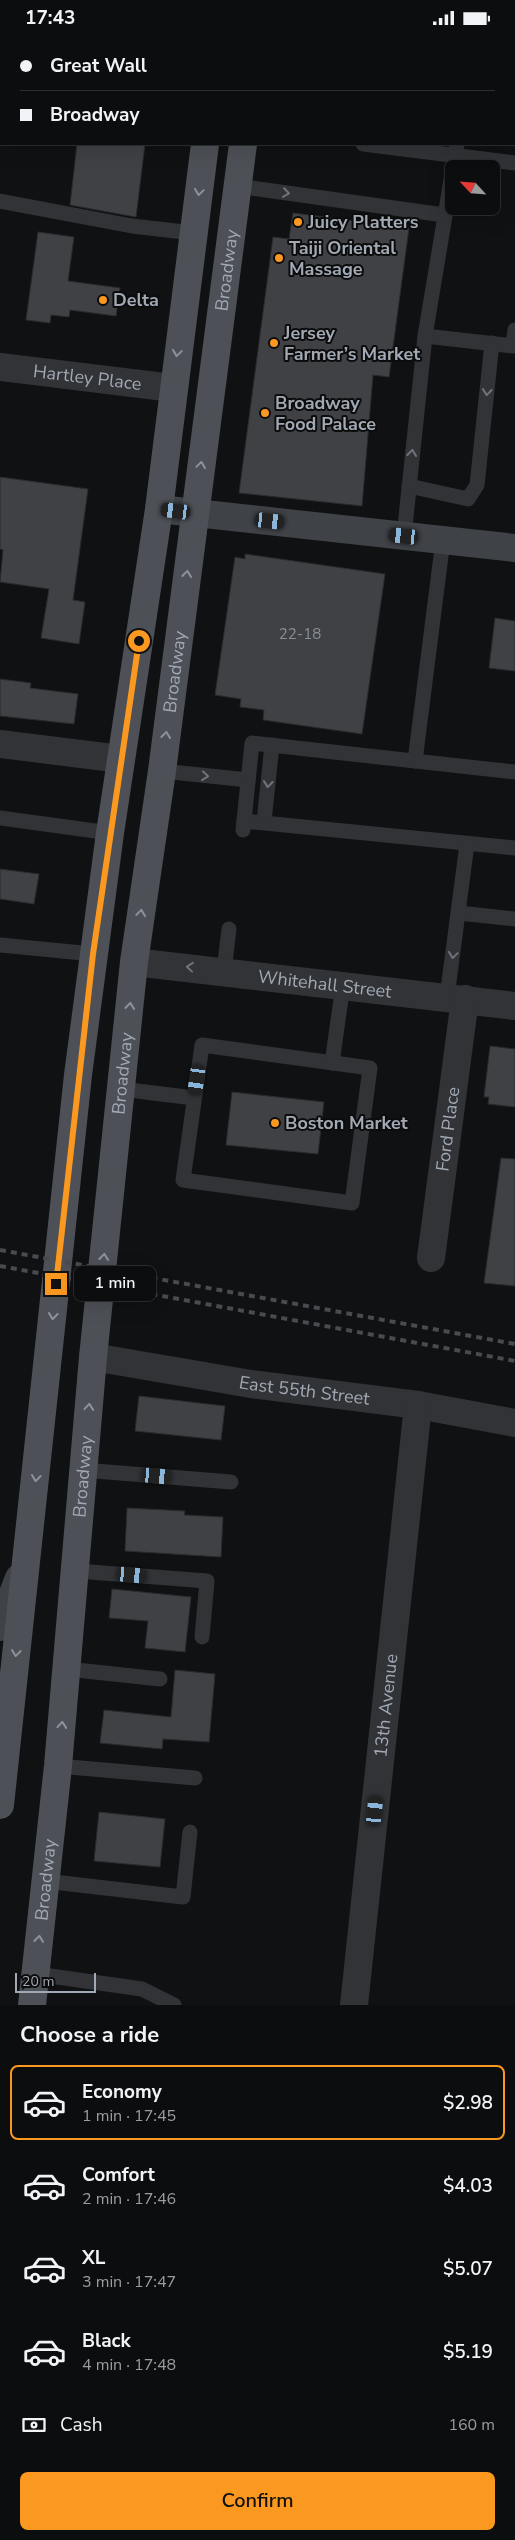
<!DOCTYPE html>
<html lang="en">
<head>
<meta charset="utf-8">
<style>
	body { margin:0; font-family:"Nunito Sans",sans-serif; background:#151617; color:#f1f3f6; height:100vh; display:flex; flex-direction:column; font-size:19px; white-space:nowrap }
	* { box-sizing:border-box; margin:0 }
	p { font-size:16px; color:#9a9c9e }
	.icon { flex:none; width:28px; height:28px; fill:none; stroke:currentColor; stroke-width:2; stroke-linecap:round; stroke-linejoin:round }
	.map { position:relative; height:1970px; overflow:hidden }
	.sheet { display:flex; flex-direction:column; background:#0c0d0e; flex:1 }
	.sheet>* { flex:none }
	.banner { position:absolute; left:0px; top:0px; width:515px; height:110px; box-shadow:0 5px 20px #0002,0 0 0 1px #2c2d2e; display:grid; align-content:center; height:110px; padding:0 20px; background:#0c0d0e }
	.needle { width:32px; rotate:296deg }
	.controls { position:absolute; left:445px; top:125px; display:grid; gap:10px }
	.controls a { display:grid; place-items:center; width:55px; height:55px; border-radius:8px; background:#0c0d0e; box-shadow:0 5px 20px #0002,0 0 0 1px #2c2d2e; font-size:25px }
	.scale { position:absolute; left:15px; bottom:12px; width:81px; box-sizing:border-box; padding-left:5px; border:2px solid #a1a9b4; border-top:0; font-size:14px; line-height:18px; white-space:nowrap; color:#a1a9b4; -webkit-text-stroke:4px #0c0c0d; paint-order:stroke }
	.end { position:absolute; width:22px; height:22px; margin:-11px; border:6px solid #fa9820; background:#111; box-shadow:0 0 0 2px #111 }
	.from { border-radius:50% }
	.bubble { position:absolute; height:35px; border-radius:8px; background:#0c0d0e; box-shadow:0 5px 20px #0002,0 0 0 1px #2c2d2e; font-size:16px; font-weight:600; line-height:35px; text-align:center }
	.car { position:absolute; width:15px; height:30px; margin:-15px -8px; border-radius:6px; box-shadow:0 0 4px 1px #0007; background:linear-gradient(#222 24%,#8ab4d8 0 40%,#222 0 76%,#8ab4d8 0 86%,#222 0) }
	.banner b { display:flex; align-items:center; gap:18px; height:48px; font-size:19px }
	.banner b+b { border-top:1px solid #2c2d2e }
	.banner i { width:12px; height:12px; background:#f1f3f6 }
	ul { padding:0; list-style:none }
	li { display:flex; align-items:center; gap:15px; height:75px; margin:0 10px 8px; padding:0 10px; border:2px solid transparent; border-radius:8px }
	li div { flex:1 }
	li b { display:block; font-size:19px }
	li em { font-style:normal; font-weight:600 }
	li.selected { border-color:#fa9820 }
	li>.icon { width:45px; height:45px; stroke-width:1.5 }
	h2 { padding:0 20px; font-size:22px; line-height:60px }
	.pay { display:flex; align-items:center; gap:12px; height:55px; padding:0 20px; font-size:19px }
	.pay p { margin-inline-start:auto }
	.primary-button { display:flex; gap:10px; margin-top:auto; padding:10px 20px }
	.primary-button a { flex:1; height:58px; border-radius:8px; background:#fa9820; color:#111; font-size:20px; font-weight:600; line-height:58px; text-align:center }
	.status { display:flex; justify-content:space-between; align-items:center; height:35px; padding:0 25px; background:#0c0d0e; direction:ltr }
	.status svg { height:14px; fill:currentColor }
	.map>svg:first-child { display:block }
	.building { fill:#3f4145; stroke:#2a2b2e }
	.lines { fill:none; stroke-linecap:round; stroke-linejoin:round }
	.lane { stroke:#313337; stroke-width:15 }
	.street { stroke:#313337; stroke-width:28 }
	.secondary { stroke:#3f4247; stroke-width:28 }
	.primary { stroke:#4d5056; stroke-width:28 }
	.rail { stroke:#484b50; stroke-width:4; stroke-dasharray:6 5; stroke-linecap:butt }
	.oneway { stroke:#8c939c }
	.oneway2 { stroke:#6f747c }
	.route { stroke:#fa9820; stroke-width:6 }
	.poi-dot { fill:#fa9820; stroke:#0c0c0d; stroke-width:2 }
	.labels { text-anchor:middle; dominant-baseline:central; stroke-width:4; stroke-linejoin:round; paint-order:stroke }
	.number-label { font-size:15px; fill:#888f98 }
	.poi-label { font-size:18px; font-weight:bold; fill:#a1a9b4; stroke:#0c0c0d; text-anchor:start }
	.street-label { font-size:18px; fill:#a1a9b4; stroke:#0c0c0d }
</style>
</head>
<body>
<div class="status"><b>17:43</b><svg viewBox="0 0 49 12"><path d="M0 12V9h3v3zM5 12V6h3v6zM10 12V3h3v9zM15 12V0h3v12zM26 1h20v11H26zM47 4h2v5h-2z"/></svg></div>
<div class="map">
<svg width="515" height="1970" viewBox="0 0 515 1970">
	<rect width="100%" height="100%" fill="#101112"/>
	<!-- building -->
	<g class="building">
		<polygon points="77,109 145,109 136,182 70,170"/>
		<polygon points="293,178 409,193 389,342 373,340 362,471 239,458 273,202 289,204"/>
		<polygon points="38,197 74,202 68,246 120,253 116,281 70,275 69,282 51,280 50,288 26,285"/>
		<polygon points="0,442 88,454 73,565 85,567 79,609 41,603 49,554 0,547 3,515 0,514"/>
		<polygon points="245,519 385,539 362,699 263,685 264,675 240,672 241,664 215,660 235,522 245,524"/>
		<polygon points="495,583 515,586 515,636 489,633"/>
		<polygon points="0,644 31,648 30,653 78,659 74,689 0,681"/>
		<polygon points="0,834 39,839 34,869 0,864"/>
		<polygon points="490,1011 515,1014 515,1072 488,1069 489,1062 484,1062"/>
		<polygon points="232,1057 324,1067 318,1119 226,1110"/>
		<polygon points="501,1123 515,1124 515,1251 484,1248"/>
		<polygon points="139,1361 225,1371 221,1405 135,1396"/>
		<polygon points="127,1473 185,1476 184,1480 223,1482 221,1522 125,1516"/>
		<polygon points="112,1554 191,1562 185,1617 145,1613 148,1586 109,1583"/>
		<polygon points="175,1635 215,1639 209,1707 163,1704 162,1714 100,1708 104,1675 171,1682"/>
		<polygon points="99,1777 165,1784 160,1832 94,1826"/>
	</g>
	<g class="lines">
		<!-- lane -->
		<g class="lane">
			<polyline points="475,1 475,0"/>
			<polyline points="363,109 515,128"/>
			<polyline points="237,151 444,180"/>
			<polyline points="0,166 132,191 193,198"/>
			<polyline points="425,301 513,311 515,295"/>
			<polyline points="409,451 468,464 477,450 492,308"/>
			<polyline points="404,501 425,301 457,109"/>
			<polyline points="415,726 443,505"/>
			<polyline points="162,736 248,745"/>
			<polyline points="0,783 110,798"/>
			<polyline points="244,786 515,813"/>
			<polyline points="264,787 272,710"/>
			<polyline points="243,795 252,708 515,737"/>
			<polyline points="459,878 515,884"/>
			<polyline points="0,910 93,919"/>
			<polyline points="224,936 229,894"/>
			<polyline points="447,962 467,809"/>
			<polygon points="202,1010 370,1033 352,1168 183,1145"/>
			<polyline points="332,1028 343,950"/>
			<polyline points="121,1054 194,1063"/>
			<polyline points="83,1435 231,1447"/>
			<polyline points="77,1536 207,1546 202,1602"/>
			<polyline points="67,1634 160,1644"/>
			<polyline points="58,1731 195,1743"/>
			<polyline points="45,1846 183,1862 190,1797"/>
			<polyline points="36,1939 142,1954 174,1970"/>
		</g>
		<!-- street -->
		<g class="street">
			<path id="s1" d="M 0,332 L 173,353"/>
			<polyline points="0,709 121,724"/>
			<path id="s2" d="M 134,927 L 515,971"/>
			<path id="s3" d="M 431,1223 L 465,964"/>
			<path id="s4" d="M 93,1322 L 251,1349 L 418,1370 L 515,1388"/>
			<path id="s5" d="M 354,1970 L 418,1370"/>
		</g>
		<!-- secondary -->
		<g class="secondary">
			<polyline points="159,474 515,513"/>
			<polyline points="0,1592 19,1543"/>
		</g>
		<!-- primary -->
		<g class="primary">
			<polyline points="220,1 220,0"/>
			<polyline points="257,1 257,0"/>
			<polyline points="0,1770 78,1040 110,798 159,474 205,109"/>
			<path id="s6" d="M 32,1970 L 58,1731 L 93,1322 L 134,927 L 162,736 L 243,109"/>
		</g>
		<!-- rail -->
		<g class="rail">
			<polyline points="0,1215 515,1309"/>
			<polyline points="0,1231 515,1326"/>
		</g>
	</g>
	<!-- one-way arrows -->
	<defs><path id="oneway-chevron" d="M-2-3.5L2.5 0L-2 3.5" fill="none" stroke-width="1.6" stroke-linecap="round" stroke-linejoin="round" transform="scale(1.25)"/></defs>
	<g class="oneway">
		<use href="#oneway-chevron" transform="translate(199 157) rotate(98)"/>
		<use href="#oneway-chevron" transform="translate(177 318) rotate(98)"/>
		<use href="#oneway-chevron" transform="translate(201 430) rotate(-82)"/>
		<use href="#oneway-chevron" transform="translate(187 539) rotate(-83)"/>
		<use href="#oneway-chevron" transform="translate(166 700) rotate(-83)"/>
		<use href="#oneway-chevron" transform="translate(141 878) rotate(-82)"/>
		<use href="#oneway-chevron" transform="translate(130 971) rotate(-84)"/>
		<use href="#oneway-chevron" transform="translate(104 1222) rotate(-84)"/>
		<use href="#oneway-chevron" transform="translate(53 1281) rotate(96)"/>
		<use href="#oneway-chevron" transform="translate(89 1372) rotate(-85)"/>
		<use href="#oneway-chevron" transform="translate(36 1443) rotate(96)"/>
		<use href="#oneway-chevron" transform="translate(16 1618) rotate(97)"/>
		<use href="#oneway-chevron" transform="translate(62 1690) rotate(-85)"/>
		<use href="#oneway-chevron" transform="translate(39 1904) rotate(-84)"/>
	</g>
	<g class="oneway2">
		<use href="#oneway-chevron" transform="translate(286 158) rotate(8)"/>
		<use href="#oneway-chevron" transform="translate(487 357) rotate(96)"/>
		<use href="#oneway-chevron" transform="translate(412 418) rotate(-84)"/>
		<use href="#oneway-chevron" transform="translate(205 741) rotate(6)"/>
		<use href="#oneway-chevron" transform="translate(268 749) rotate(96)"/>
		<use href="#oneway-chevron" transform="translate(453 920) rotate(98)"/>
		<use href="#oneway-chevron" transform="translate(190 932) rotate(-174)"/>
	</g>
	<g class="lines">
		<!-- route -->
		<polyline class="route" points="56,1249 93,919 139,606"/>
	</g>
	<!-- markers -->
	<g class="poi-dot">
		<circle cx="298" cy="187" r="5"/>
		<circle cx="279" cy="223" r="5"/>
		<circle cx="103" cy="265" r="5"/>
		<circle cx="274" cy="308" r="5"/>
		<circle cx="265" cy="378" r="5"/>
		<circle cx="275" cy="1088" r="5"/>
	</g>
	<g class="labels">
		<!-- number labels -->
		<g class="number-label">
			<text x="300" y="599">22-18</text>
		</g>
		<!-- poi labels -->
		<g class="poi-label">
			<text x="308" y="187">Juicy Platters</text>
			<text x="289" y="213">Taiji Oriental<tspan x="289" dy="21">Massage</tspan></text>
			<text x="113" y="265">Delta</text>
			<text x="284" y="298">Jersey<tspan x="284" dy="21">Farmer’s Market</tspan></text>
			<text x="275" y="368">Broadway<tspan x="275" dy="21">Food Palace</tspan></text>
			<text x="285" y="1088">Boston Market</text>
		</g>
		<!-- street labels -->
		<g class="street-label">
			<text stroke="none"><textPath href="#s6" startOffset="1746">Broadway</textPath></text>
			<text stroke="none"><textPath href="#s1" startOffset="88">Hartley Place</textPath></text>
			<text stroke="none"><textPath href="#s6" startOffset="1341">Broadway</textPath></text>
			<text stroke="none"><textPath href="#s2" startOffset="192">Whitehall Street</textPath></text>
			<text stroke="none"><textPath href="#s6" startOffset="936">Broadway</textPath></text>
			<text stroke="none"><textPath href="#s3" startOffset="130">Ford Place</textPath></text>
			<text stroke="none"><textPath href="#s4" startOffset="214">East 55th Street</textPath></text>
			<text stroke="none"><textPath href="#s6" startOffset="531">Broadway</textPath></text>
			<text stroke="none"><textPath href="#s5" startOffset="301">13th Avenue</textPath></text>
			<text stroke="none"><textPath href="#s6" startOffset="126">Broadway</textPath></text>
		</g>
	</g>
</svg>
<div class="controls">
<a><svg class="needle" viewBox="-14 -14 28 28"><path d="M0-13l5 13h-10z" fill="#e53935"/><path d="M0 13l5-13h-10z" fill="#9a9c9e"/></svg></a>
</div>
<div class="scale">20 m</div>
<i class="end from" style="left:139px;top:606px"></i>
<i class="end" style="left:56px;top:1249px"></i>
<div class="bubble" style="left:74px;top:1231px;width:82px">1 min</div>
<i class="car" style="left:176px;top:476px;rotate:277deg"></i>
<i class="car" style="left:270px;top:486px;rotate:96deg"></i>
<i class="car" style="left:404px;top:501px;rotate:276deg"></i>
<i class="car" style="left:197px;top:1045px;rotate:188deg"></i>
<i class="car" style="left:157px;top:1441px;rotate:95deg"></i>
<i class="car" style="left:132px;top:1540px;rotate:95deg"></i>
<i class="car" style="left:375px;top:1776px;rotate:6deg"></i>
<div class="banner">
<b><i class="from"></i>Great Wall</b>
<b><i></i>Broadway</b>
</div>
</div>
<section class="sheet">
<h2>Choose a ride</h2>
<ul>
<li class="selected"><svg class="icon" aria-label="car" viewBox="0 0 24 24"><path d="M5 17H2v-5l4-1 3-4h7l3 4 3 1v5h-3M9 17h6M6 11h13"/><circle cx="7" cy="17" r="2"/><circle cx="17" cy="17" r="2"/></svg><div><b>Economy</b><p>1 min · 17:45</p></div><em>$2.98</em></li>
<li><svg class="icon" aria-label="car" viewBox="0 0 24 24"><path d="M5 17H2v-5l4-1 3-4h7l3 4 3 1v5h-3M9 17h6M6 11h13"/><circle cx="7" cy="17" r="2"/><circle cx="17" cy="17" r="2"/></svg><div><b>Comfort</b><p>2 min · 17:46</p></div><em>$4.03</em></li>
<li><svg class="icon" aria-label="car" viewBox="0 0 24 24"><path d="M5 17H2v-5l4-1 3-4h7l3 4 3 1v5h-3M9 17h6M6 11h13"/><circle cx="7" cy="17" r="2"/><circle cx="17" cy="17" r="2"/></svg><div><b>XL</b><p>3 min · 17:47</p></div><em>$5.07</em></li>
<li><svg class="icon" aria-label="car" viewBox="0 0 24 24"><path d="M5 17H2v-5l4-1 3-4h7l3 4 3 1v5h-3M9 17h6M6 11h13"/><circle cx="7" cy="17" r="2"/><circle cx="17" cy="17" r="2"/></svg><div><b>Black</b><p>4 min · 17:48</p></div><em>$5.19</em></li>
</ul>
<div class="pay"><svg class="icon" aria-label="cash" viewBox="0 0 24 24"><path d="M3 7h18v10H3z"/><circle cx="12" cy="12" r="2"/></svg>Cash<p>160 m</p></div>
<div class="primary-button"><a>Confirm</a></div>
</section>
</body>
</html>
